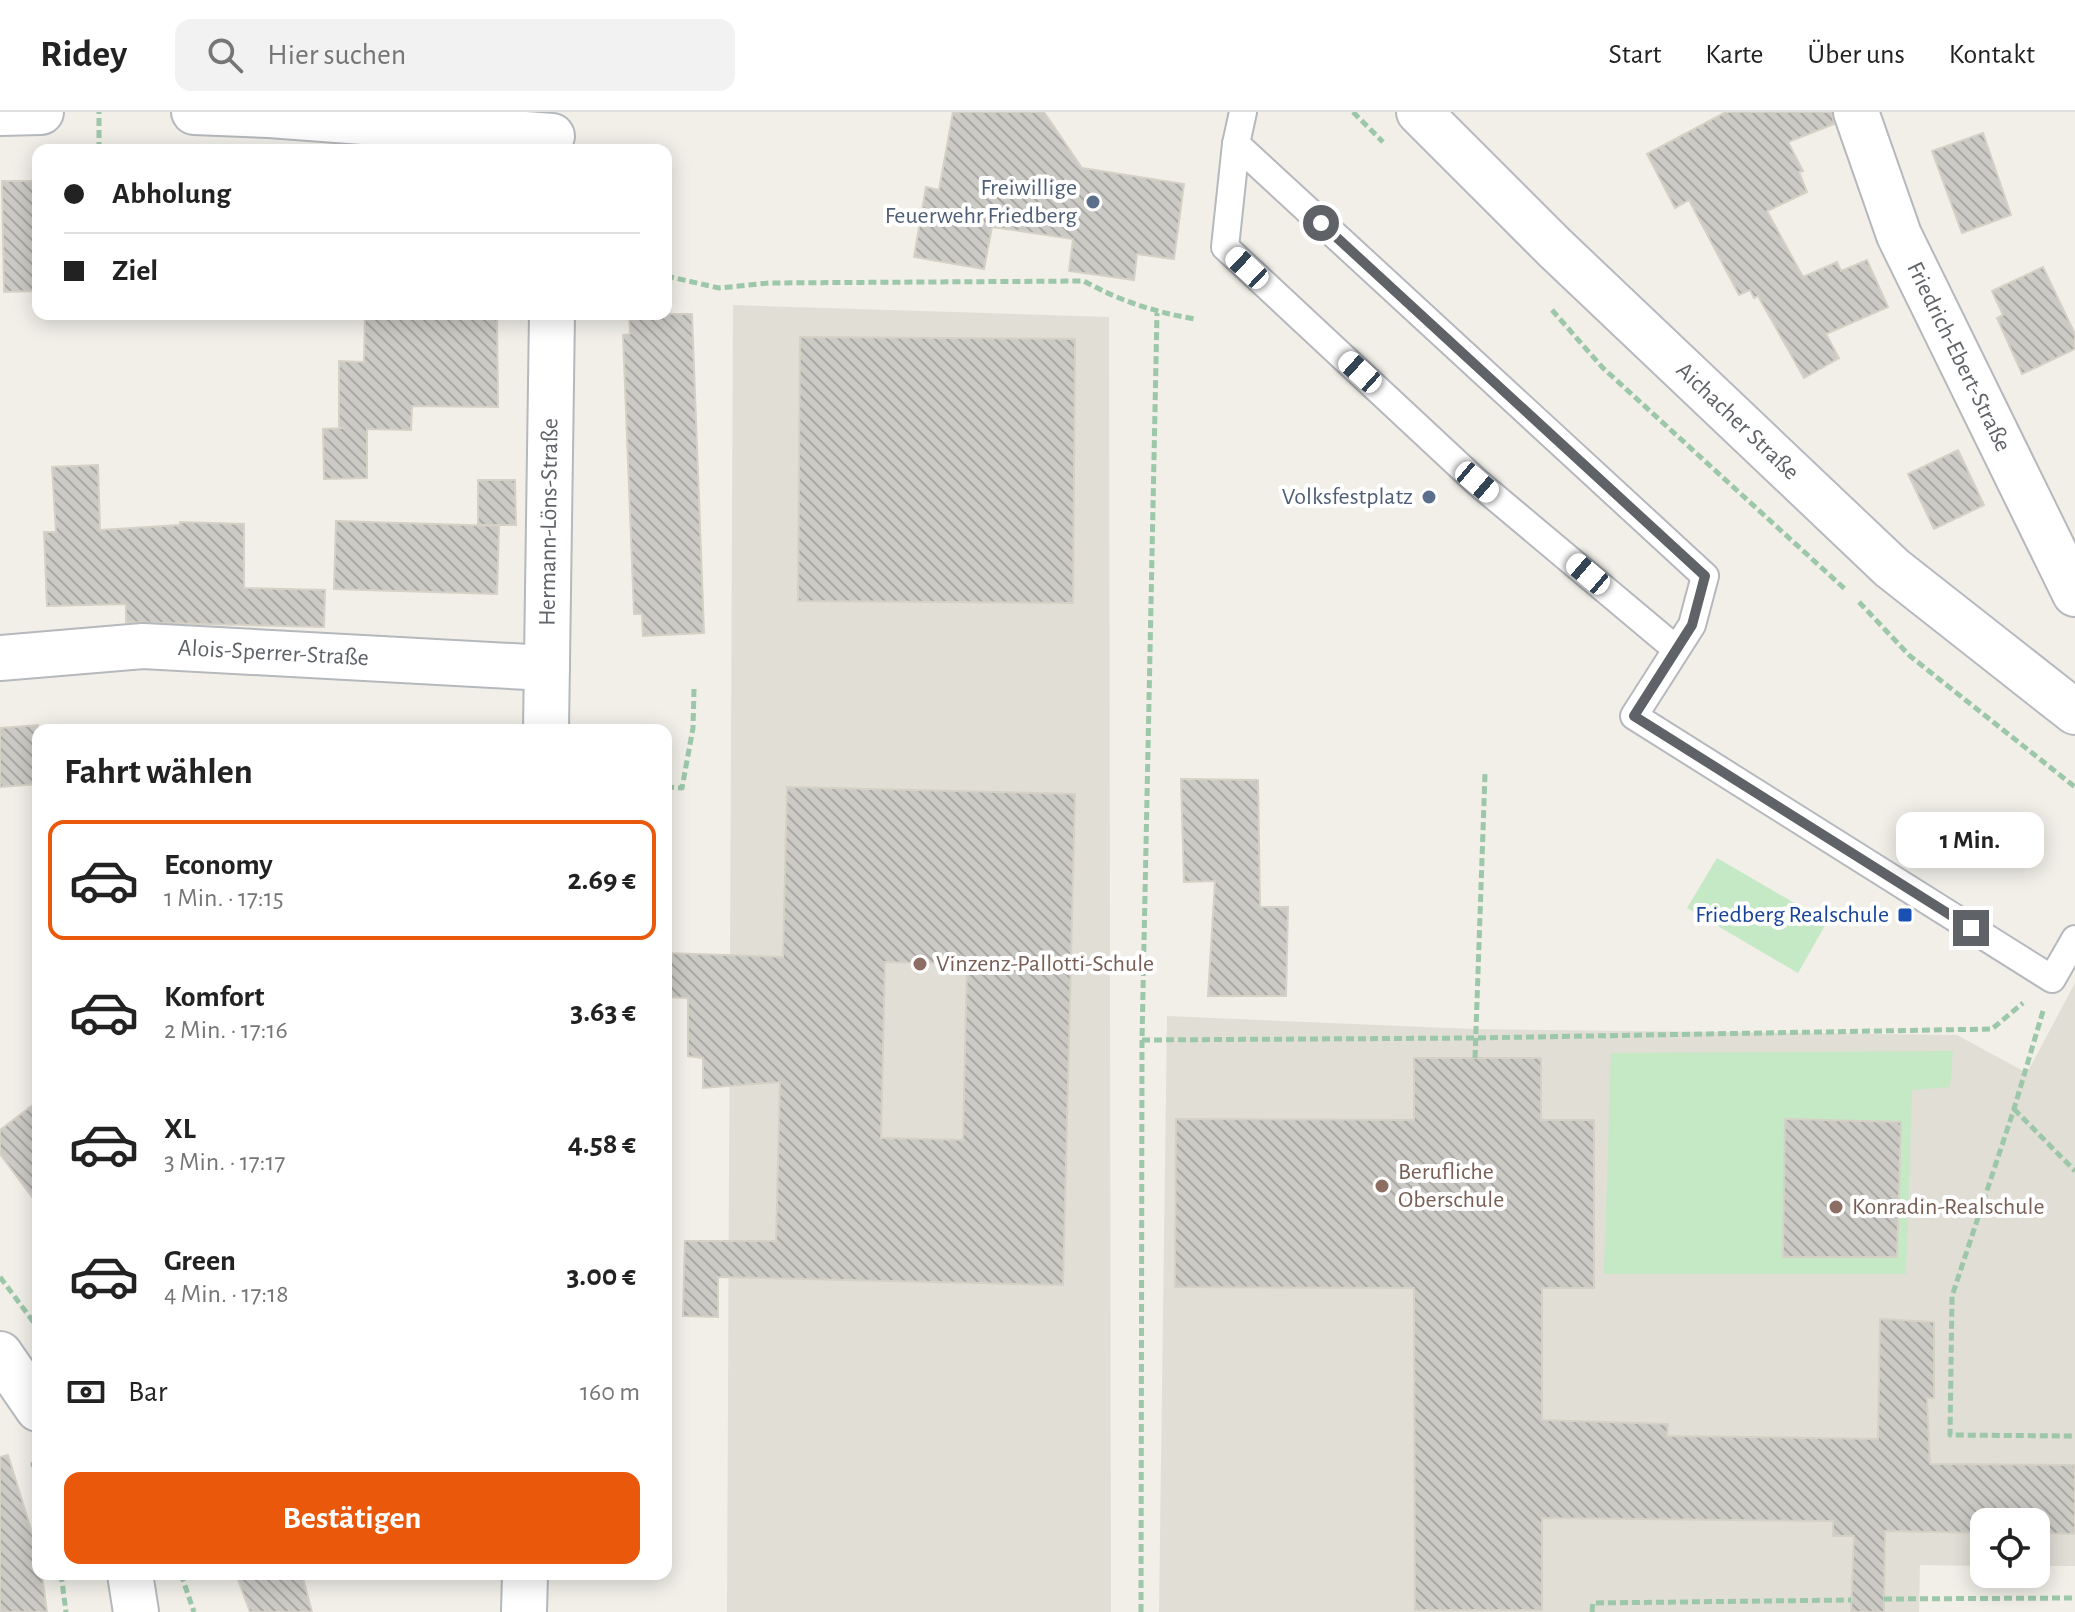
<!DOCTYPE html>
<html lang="de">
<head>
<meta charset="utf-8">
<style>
	body { margin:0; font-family:"Alegreya Sans",sans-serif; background:#f2f2f2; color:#222; height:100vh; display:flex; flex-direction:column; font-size:30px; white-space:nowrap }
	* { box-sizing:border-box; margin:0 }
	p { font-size:26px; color:#767676 }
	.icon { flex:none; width:44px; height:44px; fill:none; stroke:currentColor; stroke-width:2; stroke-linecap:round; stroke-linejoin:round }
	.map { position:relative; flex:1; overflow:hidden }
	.sheet { position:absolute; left:32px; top:612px; width:640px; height:856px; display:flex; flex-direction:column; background:#fff; border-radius:16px; box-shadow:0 4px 20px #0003 }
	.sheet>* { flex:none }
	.banner { position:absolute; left:32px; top:32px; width:640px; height:176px; border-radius:16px; box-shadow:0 4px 20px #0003; display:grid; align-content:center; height:176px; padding:0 32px; background:#fff }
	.fabs { position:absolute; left:1970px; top:1396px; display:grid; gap:16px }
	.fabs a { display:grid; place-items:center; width:80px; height:80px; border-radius:16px; background:#fff; box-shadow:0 4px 20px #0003; font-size:40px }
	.end { position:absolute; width:36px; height:36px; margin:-18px; border:10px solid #5f6368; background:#fff; box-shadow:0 0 0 4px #fff }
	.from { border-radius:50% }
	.bubble { position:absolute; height:56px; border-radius:16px; background:#fff; box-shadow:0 4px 20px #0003; font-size:26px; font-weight:600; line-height:56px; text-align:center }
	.car { position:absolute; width:24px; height:48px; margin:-24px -12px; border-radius:10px; box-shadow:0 0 6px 2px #0007; background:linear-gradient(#fff 24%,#345 0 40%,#fff 0 76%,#345 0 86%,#fff 0) }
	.banner b { display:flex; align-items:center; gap:28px; height:76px; font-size:30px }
	.banner b+b { border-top:2px solid #e0e0e0 }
	.banner i { width:20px; height:20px; background:#222 }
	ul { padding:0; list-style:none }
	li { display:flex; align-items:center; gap:24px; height:120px; margin:0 16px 12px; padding:0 16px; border:4px solid transparent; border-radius:16px }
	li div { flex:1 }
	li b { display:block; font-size:30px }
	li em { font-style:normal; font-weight:600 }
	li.on { border-color:#ea580c }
	li>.icon { width:72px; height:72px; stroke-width:1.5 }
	h2 { padding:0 32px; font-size:36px; line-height:96px }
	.pay { display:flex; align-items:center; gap:20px; height:88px; padding:0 32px; font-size:30px }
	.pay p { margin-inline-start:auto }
	.action { display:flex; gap:16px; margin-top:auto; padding:16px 32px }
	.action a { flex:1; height:92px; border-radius:16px; background:#ea580c; color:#fff; font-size:32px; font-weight:600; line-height:92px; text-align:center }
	header { display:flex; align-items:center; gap:48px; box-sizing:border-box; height:112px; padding:0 40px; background:#fff; border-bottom:2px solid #e0e0e0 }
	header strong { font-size:38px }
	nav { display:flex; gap:44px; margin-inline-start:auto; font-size:28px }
	.search { width:560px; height:72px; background:#f2f2f2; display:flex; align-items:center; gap:20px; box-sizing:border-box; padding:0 28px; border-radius:16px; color:#767676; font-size:30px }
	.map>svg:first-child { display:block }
	.education { fill:#e1ded6 }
	.grass { fill:#c5e8c5 }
	.building { fill:url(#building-back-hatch); stroke:#d6d1c6; stroke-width:2; fill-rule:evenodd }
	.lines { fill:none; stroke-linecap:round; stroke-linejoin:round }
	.lane-casing { stroke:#b5b8bc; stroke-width:30 }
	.street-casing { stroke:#b5b8bc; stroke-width:48 }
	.secondary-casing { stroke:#b6babf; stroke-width:48 }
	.path { stroke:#9cc7a9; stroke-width:5; stroke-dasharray:8 4; stroke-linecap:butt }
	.lane { stroke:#fff; stroke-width:26 }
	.street { stroke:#fff; stroke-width:44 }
	.secondary { stroke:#fff; stroke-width:44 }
	.route { stroke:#5f6368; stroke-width:10 }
	.service-dot { fill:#5c6f8a; stroke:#fff; stroke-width:3 }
	.transit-dot { fill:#1a4fb4; stroke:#fff; stroke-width:3 }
	.education-dot { fill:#8d6e63; stroke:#fff; stroke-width:3 }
	.labels { text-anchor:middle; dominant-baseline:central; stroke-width:8; stroke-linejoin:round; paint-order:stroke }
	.service-label { font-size:24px; fill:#4e5e75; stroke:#fff; text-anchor:end }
	.street-label { font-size:24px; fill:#5f6368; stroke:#fff }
	.transit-label { font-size:24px; fill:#164399; stroke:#fff; text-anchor:end }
	.education-label { font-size:24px; fill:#785e54; stroke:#fff; text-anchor:start }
</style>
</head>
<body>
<header>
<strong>Ridey</strong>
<div class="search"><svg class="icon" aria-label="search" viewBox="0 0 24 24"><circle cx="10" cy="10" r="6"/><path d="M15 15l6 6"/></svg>Hier suchen</div>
<nav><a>Start</a><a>Karte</a><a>Über uns</a><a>Kontakt</a></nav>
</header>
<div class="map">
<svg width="2075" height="1500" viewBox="0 0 2075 1500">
	<defs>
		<pattern id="building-back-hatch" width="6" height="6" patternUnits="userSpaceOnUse" patternTransform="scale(2)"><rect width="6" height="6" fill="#cccac5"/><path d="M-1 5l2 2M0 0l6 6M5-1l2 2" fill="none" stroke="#a9a8a4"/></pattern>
	</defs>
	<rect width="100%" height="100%" fill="#f1efe8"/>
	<!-- education -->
	<g class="education">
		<polygon points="733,193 1109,205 1111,1500 727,1500"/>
		<polygon points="2075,871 2075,1454 2036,1454 2036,1410 1984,1410 1984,1454 1920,1453 1919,1500 1159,1500 1167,904 1473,917 1957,923 2027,961"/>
	</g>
	<!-- grass -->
	<g class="grass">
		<polygon points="1717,746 1827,810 1798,861 1687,796"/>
		<polygon points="1953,939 1950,975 1912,978 1906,1162 1604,1162 1611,941"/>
	</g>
	<!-- building -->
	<g class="building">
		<polygon points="953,0 1044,0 1082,56 1184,72 1174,147 1137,142 1134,168 1069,159 1073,127 992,115 984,157 914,145 926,75 939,78"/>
		<polygon points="1726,0 1832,0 1834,12 1788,30 1803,59 1799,60 1807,80 1767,99 1803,165 1837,150 1841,159 1867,148 1888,195 1826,222 1839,246 1804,266 1758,184 1754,186 1750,178 1739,183 1689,88 1675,96 1647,42"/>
		<polygon points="1983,21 2011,103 1962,121 1932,39"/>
		<polygon points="2,69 38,69 38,179 4,180"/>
		<polygon points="2043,155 2075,222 2075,237 2022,262 1997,206 2003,203 1992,179"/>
		<polygon points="365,202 497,202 498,295 412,294 411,318 367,317 367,366 324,367 323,317 344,316 339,316 339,249 364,250"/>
		<polygon points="629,202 692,202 704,521 643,524 642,502 634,502 623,223 630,222"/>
		<polygon points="800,225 1075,227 1073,491 798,489"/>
		<polygon points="1958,338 1984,393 1934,417 1908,362"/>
		<polygon points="98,353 100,418 180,413 180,410 244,412 244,476 325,478 324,515 126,510 126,492 47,494 44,420 56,420 52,355"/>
		<polygon points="478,368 515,368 516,413 478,413"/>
		<polygon points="336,409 499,414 497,482 334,477"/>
		<polygon points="38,613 38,672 0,675 0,616"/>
		<polygon points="1181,667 1258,668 1260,795 1288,795 1286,884 1208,884 1215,769 1184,770"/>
		<path d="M 787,675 L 1075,682 L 1063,1173 L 718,1165 L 718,1205 L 683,1204 L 685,1129 L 776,1129 L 780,970 L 703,976 L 703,946 L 688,944 L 688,886 L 666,885 L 666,841 L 783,845 ZM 885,850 L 967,852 L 963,1028 L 881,1026 Z"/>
		<polygon points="1414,946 1541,946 1541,1008 1594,1008 1594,1176 1542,1176 1542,1308 1668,1312 1667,1324 1878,1327 1880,1207 1934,1210 1934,1286 1927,1286 1930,1352 2075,1353 2075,1422 2036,1421 2036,1410 1984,1410 1984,1421 1885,1419 1884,1500 1851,1500 1854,1424 1833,1424 1833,1409 1542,1406 1542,1498 1415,1498 1414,1176 1175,1175 1176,1007 1414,1008"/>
		<polygon points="38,989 38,1093 0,1042 0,1018"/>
		<polygon points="1785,1007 1901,1010 1897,1145 1783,1145"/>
		<polygon points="8,1343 38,1440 38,1462 42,1462 47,1500 0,1500 0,1345"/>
		<polygon points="236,1462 302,1462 312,1500 250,1500"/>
	</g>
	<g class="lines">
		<!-- lane casing -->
		<g class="lane-casing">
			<g id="lane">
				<polyline points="1243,0 1236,32 1225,135 1477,370 1676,537"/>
				<polyline points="1236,32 1705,464 1692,513 1634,604 2052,867 2075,827"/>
			</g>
		</g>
		<!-- street casing -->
		<g class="street-casing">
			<g id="street">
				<polyline points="194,0 269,3 552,24"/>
				<path id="s1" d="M 1856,0 L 1899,123 L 2075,482"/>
				<polyline points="0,1 41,0"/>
				<path id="s2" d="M 0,546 L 143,534 L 547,556"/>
				<path id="s3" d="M 546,618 L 552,202"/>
				<polyline points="0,1242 38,1297"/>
				<polyline points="130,1462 136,1500"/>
				<polyline points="524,1500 525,1462"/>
			</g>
		</g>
		<!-- secondary casing -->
		<g class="secondary-casing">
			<g id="secondary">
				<path id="s4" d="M 1419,0 L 1555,136 L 1892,456 L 2075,600"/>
			</g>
		</g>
		<!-- path -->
		<g class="path">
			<polyline points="1353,0 1383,30"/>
			<polyline points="99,38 99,0"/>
			<path d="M 666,164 L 719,176 L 769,171 L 1084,169 C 1120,189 1154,200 1195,207"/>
			<polyline points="1552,198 1603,256 1846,478"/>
			<polyline points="1859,490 1910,544 2075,675"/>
			<polyline points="666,675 682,676 693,616 694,577"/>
			<polyline points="2043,899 2014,997 1952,1184 1950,1323 2075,1324"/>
			<polyline points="1142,928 1474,926 1992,917 2023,891"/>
			<polyline points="1475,946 1485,662"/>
			<polyline points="2014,997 2075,1059"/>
			<polyline points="0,1165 35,1212"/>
			<polyline points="38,1350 33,1352 38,1368"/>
			<polyline points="61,1462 66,1500"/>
			<polyline points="181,1462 194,1500"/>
			<polyline points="1884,1487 2075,1486"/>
			<polyline points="1141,1500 1142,928 1157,201"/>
			<polyline points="1592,1500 1593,1491 1851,1488"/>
		</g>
		<!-- lane -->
		<use href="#lane" class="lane"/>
		<!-- street -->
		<use href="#street" class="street"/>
		<!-- secondary -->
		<use href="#secondary" class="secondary"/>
	</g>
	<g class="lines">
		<!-- route -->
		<polyline class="route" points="1321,111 1705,464 1692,513 1634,604 1971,816"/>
	</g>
	<!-- markers -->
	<g class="service-dot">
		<circle cx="1093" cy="90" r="8"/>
		<circle cx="1429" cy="385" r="8"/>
	</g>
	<rect class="transit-dot" x="1897" y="795" width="16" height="16" rx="4"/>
	<g class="education-dot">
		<circle cx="920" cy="852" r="8"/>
		<circle cx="1382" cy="1074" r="8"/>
		<circle cx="1836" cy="1095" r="8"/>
	</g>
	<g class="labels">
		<!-- service labels -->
		<g class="service-label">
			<text x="1077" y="76">Freiwillige<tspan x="1077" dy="28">Feuerwehr Friedberg</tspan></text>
			<text x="1413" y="385">Volksfestplatz</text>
		</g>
		<!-- street labels -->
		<g class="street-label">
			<text stroke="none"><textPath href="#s1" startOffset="266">Friedrich-Ebert-Straße</textPath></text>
			<text stroke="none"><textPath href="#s4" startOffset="444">Aichacher Straße</textPath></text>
			<text stroke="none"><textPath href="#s3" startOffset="208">Hermann-Löns-Straße</textPath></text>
			<text stroke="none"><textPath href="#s2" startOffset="274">Alois-Sperrer-Straße</textPath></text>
		</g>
		<!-- transit labels -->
		<g class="transit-label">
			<text x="1889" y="803">Friedberg Realschule</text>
		</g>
		<!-- education labels -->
		<g class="education-label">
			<text x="936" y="852">Vinzenz-Pallotti-Schule</text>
			<text x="1398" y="1060">Berufliche<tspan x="1398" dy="28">Oberschule</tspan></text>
			<text x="1852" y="1095">Konradin-Realschule</text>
		</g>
	</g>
</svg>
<div class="fabs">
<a><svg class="icon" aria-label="locate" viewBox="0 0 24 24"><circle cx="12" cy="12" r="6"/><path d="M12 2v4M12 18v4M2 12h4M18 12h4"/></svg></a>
</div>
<i class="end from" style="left:1321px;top:111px"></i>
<i class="end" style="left:1971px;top:816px"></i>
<div class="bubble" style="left:1896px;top:700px;width:148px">1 Min.</div>
<i class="car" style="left:1247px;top:156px;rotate:313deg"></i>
<i class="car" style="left:1360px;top:260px;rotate:312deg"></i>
<i class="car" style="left:1477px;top:370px;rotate:130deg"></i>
<i class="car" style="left:1588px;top:462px;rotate:310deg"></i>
<div class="banner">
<b><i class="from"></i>Abholung</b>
<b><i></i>Ziel</b>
</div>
<section class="sheet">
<h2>Fahrt wählen</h2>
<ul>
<li class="on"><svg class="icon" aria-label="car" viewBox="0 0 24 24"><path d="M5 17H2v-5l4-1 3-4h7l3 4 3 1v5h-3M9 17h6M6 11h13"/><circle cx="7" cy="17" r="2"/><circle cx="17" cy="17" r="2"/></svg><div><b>Economy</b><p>1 Min. · 17:15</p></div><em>2.69 €</em></li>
<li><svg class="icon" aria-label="car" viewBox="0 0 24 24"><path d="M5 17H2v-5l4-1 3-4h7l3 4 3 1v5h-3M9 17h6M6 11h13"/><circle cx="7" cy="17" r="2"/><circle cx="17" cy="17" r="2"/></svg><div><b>Komfort</b><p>2 Min. · 17:16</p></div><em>3.63 €</em></li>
<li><svg class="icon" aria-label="car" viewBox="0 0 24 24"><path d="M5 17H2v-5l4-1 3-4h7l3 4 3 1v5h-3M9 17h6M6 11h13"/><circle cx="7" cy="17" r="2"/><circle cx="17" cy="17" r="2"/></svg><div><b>XL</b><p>3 Min. · 17:17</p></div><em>4.58 €</em></li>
<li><svg class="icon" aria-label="car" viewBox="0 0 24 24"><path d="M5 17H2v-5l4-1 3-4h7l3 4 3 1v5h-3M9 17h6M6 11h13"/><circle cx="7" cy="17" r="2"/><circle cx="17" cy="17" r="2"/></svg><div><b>Green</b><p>4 Min. · 17:18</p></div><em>3.00 €</em></li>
</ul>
<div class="pay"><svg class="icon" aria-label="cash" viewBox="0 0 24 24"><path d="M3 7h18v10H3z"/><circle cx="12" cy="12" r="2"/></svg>Bar<p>160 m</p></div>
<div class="action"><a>Bestätigen</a></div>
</section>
</div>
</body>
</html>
